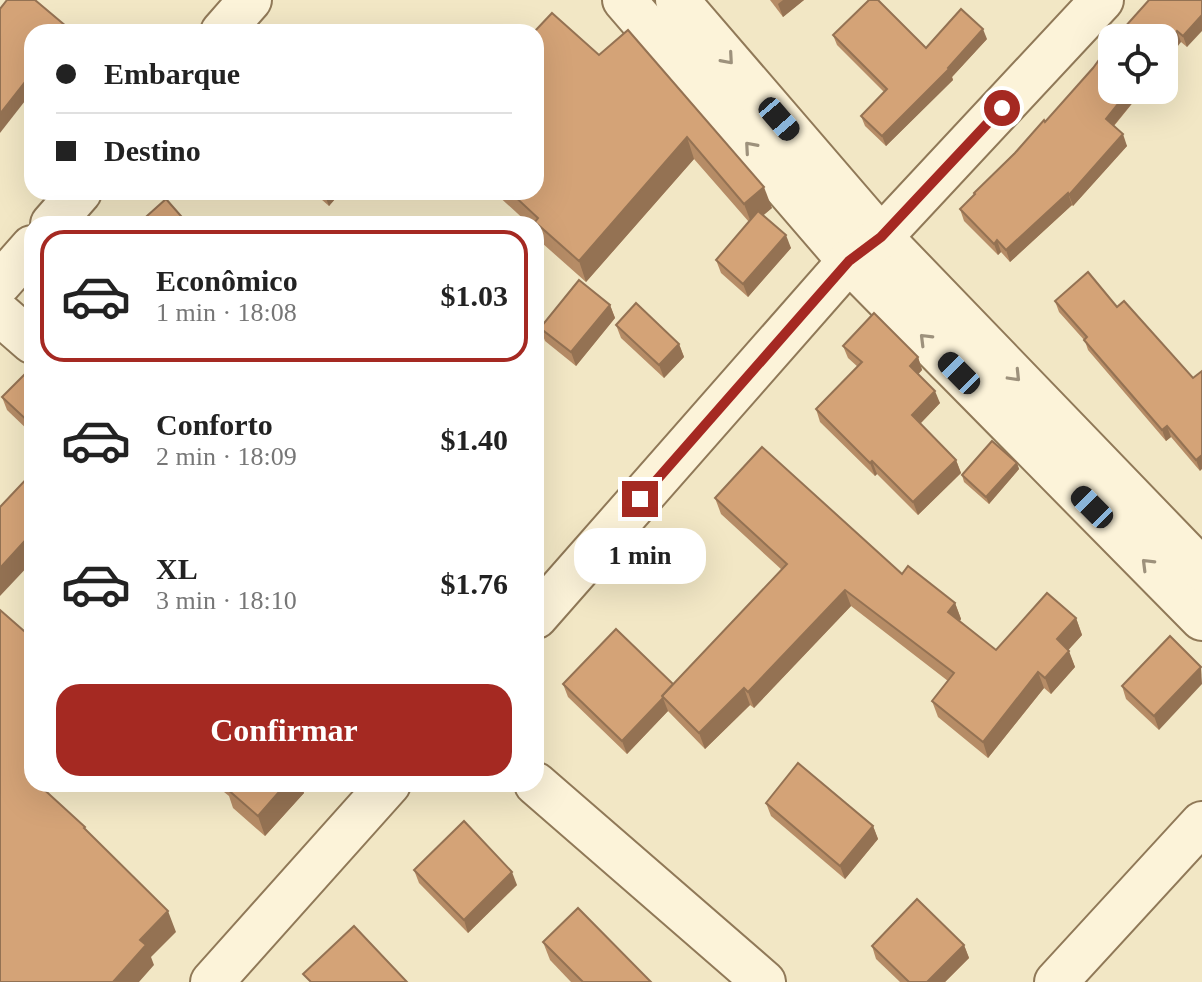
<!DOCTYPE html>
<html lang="pt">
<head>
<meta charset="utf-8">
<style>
	body { margin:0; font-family:Georgia,serif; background:#f2f2f2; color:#222; height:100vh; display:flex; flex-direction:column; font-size:30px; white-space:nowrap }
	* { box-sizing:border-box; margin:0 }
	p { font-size:26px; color:#767676 }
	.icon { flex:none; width:44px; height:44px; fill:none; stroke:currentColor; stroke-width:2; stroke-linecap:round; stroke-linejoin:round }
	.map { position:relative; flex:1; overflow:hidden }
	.panel { position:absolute; left:24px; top:216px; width:520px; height:576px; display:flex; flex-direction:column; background:#fff; border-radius:24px; box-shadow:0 8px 32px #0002 }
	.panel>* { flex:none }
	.hud { position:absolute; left:24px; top:24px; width:520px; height:176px; border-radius:24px; box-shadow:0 8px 32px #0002; display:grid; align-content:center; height:176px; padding:0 32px; background:#fff }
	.buttons { position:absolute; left:1098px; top:24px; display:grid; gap:16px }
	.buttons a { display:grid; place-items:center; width:80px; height:80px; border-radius:16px; background:#fff; box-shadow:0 8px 32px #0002; font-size:40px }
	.end { position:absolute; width:36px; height:36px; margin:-18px; border:10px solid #a52922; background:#fff; box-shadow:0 0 0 4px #fff }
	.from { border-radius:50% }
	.bubble { position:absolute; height:56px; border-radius:24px; background:#fff; box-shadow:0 8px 32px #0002; font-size:26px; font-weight:700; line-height:56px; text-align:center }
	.car { position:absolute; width:24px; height:48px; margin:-24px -12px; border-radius:10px; box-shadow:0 0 6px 2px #0007; background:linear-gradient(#222 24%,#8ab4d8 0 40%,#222 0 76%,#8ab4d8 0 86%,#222 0) }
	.hud b { display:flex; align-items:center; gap:28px; height:76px; font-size:30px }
	.hud b+b { border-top:2px solid #e0e0e0 }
	.hud i { width:20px; height:20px; background:#222 }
	ul { padding:14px 0 0; list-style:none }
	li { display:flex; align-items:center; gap:24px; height:132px; margin:0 16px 12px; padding:0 16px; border:4px solid transparent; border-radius:24px }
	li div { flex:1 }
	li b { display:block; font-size:30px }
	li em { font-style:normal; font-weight:700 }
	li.on { border-color:#a52922 }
	li>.icon { width:72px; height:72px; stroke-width:1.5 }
	.action { display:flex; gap:16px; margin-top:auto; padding:16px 32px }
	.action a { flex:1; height:92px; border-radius:24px; background:#a52922; color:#fff; font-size:32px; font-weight:700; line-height:92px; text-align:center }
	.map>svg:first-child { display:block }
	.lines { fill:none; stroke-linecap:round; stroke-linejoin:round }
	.street-casing { stroke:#907958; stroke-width:46 }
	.street { stroke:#fcf3d9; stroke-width:42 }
	.wall { fill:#b68c66 }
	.shaded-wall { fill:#947253 }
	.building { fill:#d4a377; stroke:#947253; stroke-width:2 }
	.oneway { stroke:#9d917c }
	.route { stroke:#a52922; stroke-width:10 }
</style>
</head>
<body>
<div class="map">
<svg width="1202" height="982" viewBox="0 0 1202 982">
	<rect width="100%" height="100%" fill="#f2e7c5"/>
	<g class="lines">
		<!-- street casing -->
		<g class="street-casing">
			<g id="street">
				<polyline points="624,0 849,261 1202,619"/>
				<polyline points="677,0 881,237 1202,570"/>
				<polyline points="222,32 250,0"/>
				<polyline points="52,224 80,192"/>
				<polyline points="0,283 32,247"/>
				<polyline points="0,314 32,342"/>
				<polyline points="536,617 849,261 881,237 1102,0"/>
				<polyline points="536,784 764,982"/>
				<polyline points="212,982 389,784"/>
				<polyline points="1056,982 1202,823"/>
			</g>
		</g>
		<!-- street -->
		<use href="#street" class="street"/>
	</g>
	<!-- wall -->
	<g class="wall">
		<polygon points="770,0 804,0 783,17"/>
		<polygon points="1202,0 1187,47 1181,42 1164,38"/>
		<polygon points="833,35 926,48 987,39 952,77 953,80 886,146 865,126 861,116 884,92 837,45"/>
		<polygon points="599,55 772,208 763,215 791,248 748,297 721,273 716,260 749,222 694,159 586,282 542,243 538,232 536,230 536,224 529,224 494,192 536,192"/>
		<polygon points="1112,90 1143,90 1114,126 1127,146 1073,206 1072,205 1010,262 1001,252 998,255 964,221 960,209 975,195 974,193 1045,122"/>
		<polygon points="313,192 341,192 329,206"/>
		<polygon points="1055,301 1117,307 1193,378 1200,471 1171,437 1166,441 1088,350 1085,341 1059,312"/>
		<polygon points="610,305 615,318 576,366 545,341 540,328"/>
		<polygon points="616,325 679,344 684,357 664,378 621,338"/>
		<polygon points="843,346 918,357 922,370 918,374 940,403 920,424 956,460 961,473 918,515 877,474 875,476 820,422 816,409 858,367 848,358"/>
		<polygon points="32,383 32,434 7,410 2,397"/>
		<polygon points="1017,463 1019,469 989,504 964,482 962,475"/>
		<polygon points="715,498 902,574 955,603 961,619 960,621 996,650 1076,618 1082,635 1068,650 1075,667 1051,694 1044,688 988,758 938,717 932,701 948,681 851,606 754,708 750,705 705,749 668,711 627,754 568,697 563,684 673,684 782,570 721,514"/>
		<polygon points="1170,636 1159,730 1126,699 1122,686"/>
		<polygon points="214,784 309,784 303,790 304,793 265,836 233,808 229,796"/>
		<polygon points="766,803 873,826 878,839 845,879 771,816"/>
		<polygon points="414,870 517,885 468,933 419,883"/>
		<polygon points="543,942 651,982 571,982 550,960"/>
		<polygon points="964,945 969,958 945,982 900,982 876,959 872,946"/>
	</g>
	<!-- shaded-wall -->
	<g class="shaded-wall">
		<polygon points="783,0 804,0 783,17 778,4"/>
		<polygon points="1202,15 1202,31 1187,47 1183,36"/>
		<polygon points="983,29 987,39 952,77 953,80 886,146 882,136"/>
		<polygon points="1177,31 1181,42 1164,64 1164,47"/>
		<polygon points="32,73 32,92 0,133 0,114"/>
		<polygon points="1129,90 1143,90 1110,130 1106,119"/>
		<polygon points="1123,134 1127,146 1073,206 1069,195"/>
		<polygon points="687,137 694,159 586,282 579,261"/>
		<polygon points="764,187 772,208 752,225 744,204"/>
		<polygon points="325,192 341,192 329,206 324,193"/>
		<polygon points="1068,193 1072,205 1010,262 1006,250"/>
		<polygon points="786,235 791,248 748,297 743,284"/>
		<polygon points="997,240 1001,252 998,255 994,244"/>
		<polygon points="610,305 615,318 576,366 571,352"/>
		<polygon points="679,344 684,357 664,378 659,365"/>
		<polygon points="918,357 922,370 914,379 910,366"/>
		<polygon points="935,391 940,403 916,428 912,415"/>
		<polygon points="1167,426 1171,437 1166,441 1162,430"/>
		<polygon points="1202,455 1202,469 1200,471 1196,460"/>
		<polygon points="956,460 961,473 918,515 913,502"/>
		<polygon points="872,461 877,474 875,476 870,463"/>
		<polygon points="1017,463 1019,469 989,504 986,497"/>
		<polygon points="32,533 32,562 0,596 0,568"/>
		<polygon points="845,590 851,606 754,708 748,692"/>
		<polygon points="955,603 961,619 954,628 948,612"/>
		<polygon points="1076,618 1082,635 1063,656 1057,639"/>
		<polygon points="1069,651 1075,667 1051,694 1045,678"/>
		<polygon points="1201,667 1202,684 1159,730 1154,716"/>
		<polygon points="1038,672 1044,688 988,758 983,742"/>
		<polygon points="744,688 750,705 705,749 699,733"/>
		<polygon points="663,698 668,711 627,754 622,741"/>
		<polygon points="32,772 32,784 46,784 36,796 28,776"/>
		<polygon points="286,784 309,784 303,790 304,793 265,836 258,816"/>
		<polygon points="873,826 878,839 845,879 840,866"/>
		<polygon points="512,872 517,885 468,933 464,920"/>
		<polygon points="168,911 176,932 151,957 154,965 139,982 113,982 140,940"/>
		<polygon points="964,945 969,958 945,982 927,982"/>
	</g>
	<!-- building -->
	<g class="building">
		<polygon points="7,0 35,0 73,32 32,32 32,73 0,114 0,9"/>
		<polygon points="869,0 878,0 926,48 961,9 983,29 948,68 949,69 882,136 861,116 887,89 833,35"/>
		<polygon points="1149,0 1202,0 1202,15 1183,36 1177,31 1164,47 1164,38 1115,38"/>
		<polygon points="552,13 599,55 628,30 764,187 744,204 687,137 579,261 535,222 538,218 510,192 536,192 536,32 534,32"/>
		<polygon points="1112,42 1112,90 1129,90 1106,119 1123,134 1069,195 1068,193 1006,250 997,240 994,244 960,209 975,194 974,193 1015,153 1044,120 1045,122 1093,68"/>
		<polygon points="166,199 188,224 138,224"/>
		<polygon points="758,211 786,235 743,284 716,260"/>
		<polygon points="1088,272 1117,307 1124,301 1193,378 1202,371 1202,455 1196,460 1167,426 1162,430 1084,340 1087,337 1055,301"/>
		<polygon points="579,280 610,305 571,352 540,328"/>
		<polygon points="636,303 679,344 659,365 616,325"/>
		<polygon points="874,313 918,357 910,366 935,391 912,415 956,460 913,502 872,461 870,463 816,409 862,362 843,346"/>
		<polygon points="24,375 32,383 32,425 2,397"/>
		<polygon points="992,441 1017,463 986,497 962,475"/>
		<polygon points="762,447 902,574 908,566 955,603 948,612 996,650 1047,593 1076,618 1057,639 1069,651 1045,678 1038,672 983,742 932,701 954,673 845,590 748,692 744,688 699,733 662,696 787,564 715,498"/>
		<polygon points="32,473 32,533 0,568 0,507"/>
		<polygon points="0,610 32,638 32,772 28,776 32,779 32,784 38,784 85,827 84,828 168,911 140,940 146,945 113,982 0,982"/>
		<polygon points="616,629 673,684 662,696 663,698 622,741 563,684"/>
		<polygon points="1170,636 1201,667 1154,716 1122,686"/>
		<polygon points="798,763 873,826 840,866 766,803"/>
		<polygon points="229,784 286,784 258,816 226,788"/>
		<polygon points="464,821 512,872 464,920 414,870"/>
		<polygon points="917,899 964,945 927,982 909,982 872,946"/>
		<polygon points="578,908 651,982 583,982 543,942"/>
		<polygon points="354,926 407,982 311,982 303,974"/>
	</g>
	<!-- one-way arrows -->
	<defs><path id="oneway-chevron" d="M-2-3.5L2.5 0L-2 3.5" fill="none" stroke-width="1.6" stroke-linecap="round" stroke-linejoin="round" transform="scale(2)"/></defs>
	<g class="oneway">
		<use href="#oneway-chevron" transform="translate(728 59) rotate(49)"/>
		<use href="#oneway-chevron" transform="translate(750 147) rotate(-131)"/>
		<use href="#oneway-chevron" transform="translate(925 339) rotate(-135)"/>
		<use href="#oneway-chevron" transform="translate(1015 376) rotate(46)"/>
		<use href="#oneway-chevron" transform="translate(1147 564) rotate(-135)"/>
	</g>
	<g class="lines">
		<!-- route -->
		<polyline class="route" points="640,499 849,261 881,237 1002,108"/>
	</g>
</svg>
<div class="buttons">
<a><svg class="icon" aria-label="locate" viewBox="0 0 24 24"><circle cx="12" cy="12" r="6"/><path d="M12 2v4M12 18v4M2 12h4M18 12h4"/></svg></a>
</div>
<i class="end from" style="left:1002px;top:108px"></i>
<i class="end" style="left:640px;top:499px"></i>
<div class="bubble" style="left:574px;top:528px;width:132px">1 min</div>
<i class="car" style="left:779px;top:119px;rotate:139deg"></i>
<i class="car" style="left:959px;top:373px;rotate:315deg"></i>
<i class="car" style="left:1092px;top:507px;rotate:315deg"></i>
<div class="hud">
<b><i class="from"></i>Embarque</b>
<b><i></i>Destino</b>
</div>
<section class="panel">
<ul>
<li class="on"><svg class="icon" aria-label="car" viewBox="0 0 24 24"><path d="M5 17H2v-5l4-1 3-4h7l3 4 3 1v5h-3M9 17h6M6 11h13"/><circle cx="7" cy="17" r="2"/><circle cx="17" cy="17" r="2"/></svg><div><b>Econômico</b><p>1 min · 18:08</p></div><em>$1.03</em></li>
<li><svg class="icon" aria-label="car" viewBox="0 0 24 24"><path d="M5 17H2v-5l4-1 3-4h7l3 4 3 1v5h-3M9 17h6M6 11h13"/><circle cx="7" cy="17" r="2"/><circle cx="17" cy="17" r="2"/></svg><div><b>Conforto</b><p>2 min · 18:09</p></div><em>$1.40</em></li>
<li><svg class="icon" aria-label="car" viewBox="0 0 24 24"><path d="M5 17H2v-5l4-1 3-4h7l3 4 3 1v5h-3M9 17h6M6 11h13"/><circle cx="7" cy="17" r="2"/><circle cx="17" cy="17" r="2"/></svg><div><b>XL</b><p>3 min · 18:10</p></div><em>$1.76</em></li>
</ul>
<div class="action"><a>Confirmar</a></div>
</section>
</div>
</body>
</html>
